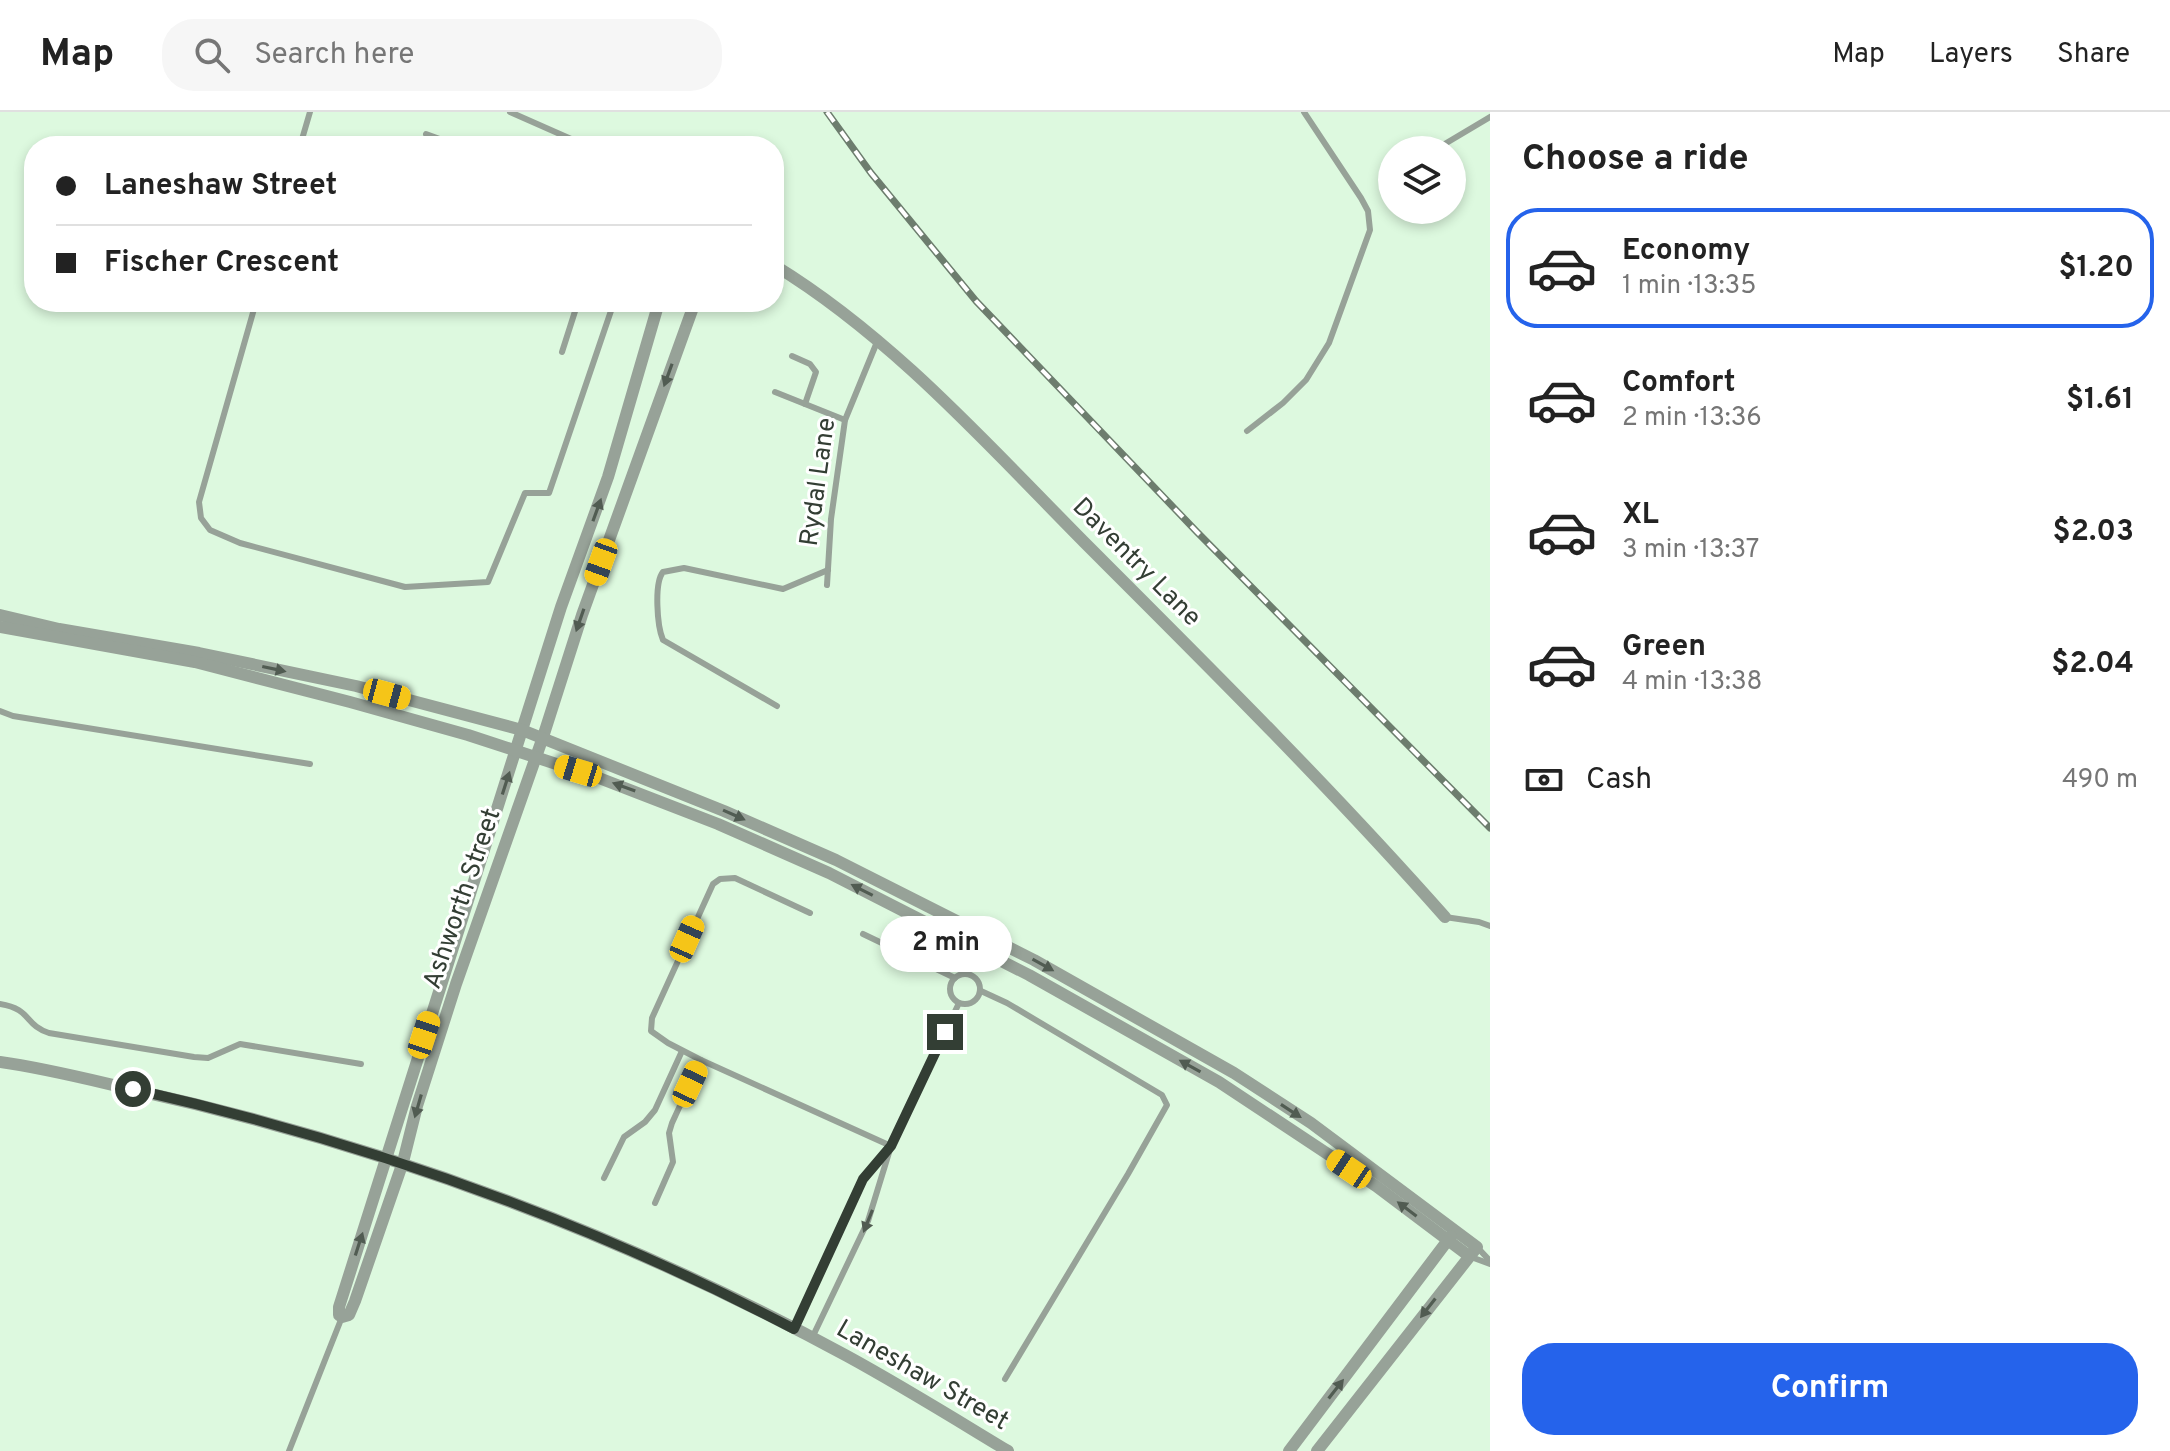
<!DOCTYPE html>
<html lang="en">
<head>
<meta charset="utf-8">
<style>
	body { margin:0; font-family:Overpass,sans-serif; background:#f6f6f6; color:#222; height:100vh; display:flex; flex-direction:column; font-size:30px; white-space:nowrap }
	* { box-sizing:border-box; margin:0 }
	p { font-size:26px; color:#767676 }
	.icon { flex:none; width:44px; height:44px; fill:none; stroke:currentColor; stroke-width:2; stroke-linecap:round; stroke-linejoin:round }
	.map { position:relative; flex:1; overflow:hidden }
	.sheet { display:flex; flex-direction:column; background:#fff; width:680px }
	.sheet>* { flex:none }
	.guide { position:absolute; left:24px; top:24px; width:760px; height:176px; border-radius:32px; box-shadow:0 4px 12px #0003; display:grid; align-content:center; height:176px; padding:0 32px; background:#fff }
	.buttons { position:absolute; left:1378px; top:24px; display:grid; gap:16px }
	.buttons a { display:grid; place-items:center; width:88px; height:88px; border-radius:50%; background:#fff; box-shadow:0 4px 12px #0003; font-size:40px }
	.end { position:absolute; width:36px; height:36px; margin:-18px; border:10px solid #333e34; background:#fff; box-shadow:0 0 0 4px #fff }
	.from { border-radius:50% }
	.bubble { position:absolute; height:56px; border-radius:28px; background:#fff; box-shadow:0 4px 12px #0003; font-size:26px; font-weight:700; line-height:56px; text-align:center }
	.car { position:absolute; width:24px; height:48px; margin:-24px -12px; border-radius:10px; box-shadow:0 0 6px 2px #0007; background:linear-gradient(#f5c518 24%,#345 0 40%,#f5c518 0 76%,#345 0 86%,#f5c518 0) }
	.guide b { display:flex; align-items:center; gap:28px; height:76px; font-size:30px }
	.guide b+b { border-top:2px solid #e0e0e0 }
	.guide i { width:20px; height:20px; background:#222 }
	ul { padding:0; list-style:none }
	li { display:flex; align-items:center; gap:24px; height:120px; margin:0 16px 12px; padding:0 16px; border:4px solid transparent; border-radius:32px }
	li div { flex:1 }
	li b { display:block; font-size:30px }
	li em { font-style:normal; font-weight:700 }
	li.active { border-color:#2563eb }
	li>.icon { width:72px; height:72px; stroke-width:1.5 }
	h2 { padding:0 32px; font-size:36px; line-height:96px }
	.pay { display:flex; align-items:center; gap:20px; height:88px; padding:0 32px; font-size:30px }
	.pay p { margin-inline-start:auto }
	.button { display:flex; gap:16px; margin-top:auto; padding:16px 32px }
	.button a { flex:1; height:92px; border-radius:32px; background:#2563eb; color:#fff; font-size:32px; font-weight:700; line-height:92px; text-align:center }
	header { display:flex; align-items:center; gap:48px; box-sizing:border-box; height:112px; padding:0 40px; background:#fff; border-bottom:2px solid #e0e0e0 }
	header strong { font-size:38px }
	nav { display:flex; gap:44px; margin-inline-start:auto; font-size:28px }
	.search { width:560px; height:72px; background:#f6f6f6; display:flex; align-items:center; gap:20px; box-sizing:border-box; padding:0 28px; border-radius:32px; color:#767676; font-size:30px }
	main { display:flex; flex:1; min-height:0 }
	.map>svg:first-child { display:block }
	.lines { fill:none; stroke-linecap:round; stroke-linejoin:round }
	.service { stroke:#97a298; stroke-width:6 }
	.minor { stroke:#97a298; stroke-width:12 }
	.rail-casing { stroke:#6d7d6e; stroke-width:7 }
	.rail { stroke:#fff; stroke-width:4; stroke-dasharray:12; stroke-linecap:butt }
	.oneway { fill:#515c52 }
	.route { stroke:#333e34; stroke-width:10 }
	.labels { text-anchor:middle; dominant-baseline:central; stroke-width:6; stroke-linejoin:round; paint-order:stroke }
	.street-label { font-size:26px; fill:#333e34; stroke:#fff }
</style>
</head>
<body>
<header>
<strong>Map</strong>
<div class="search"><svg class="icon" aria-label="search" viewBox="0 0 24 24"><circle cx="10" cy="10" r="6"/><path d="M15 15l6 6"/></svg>Search here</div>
<nav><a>Map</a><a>Layers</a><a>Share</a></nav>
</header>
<main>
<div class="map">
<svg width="1490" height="1339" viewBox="0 0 1490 1339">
	<rect width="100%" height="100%" fill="#ddf9df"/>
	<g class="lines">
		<!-- service -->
		<g class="service">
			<polyline points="510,0 587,34"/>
			<polyline points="426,22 459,34"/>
			<polyline points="1443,33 1490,5"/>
			<polyline points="300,34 310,0"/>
			<polyline points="256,190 199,390 201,406 210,418 240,431 405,475 488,470 525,381 549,381 614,190"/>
			<polyline points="562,240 578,190"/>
			<polyline points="792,244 810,252 816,260 805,292"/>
			<polyline points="775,280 845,308"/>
			<polyline points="1247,319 1283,291 1306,268 1329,231 1370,118 1368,99 1361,86 1304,0"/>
			<polyline points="827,473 831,407 845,308 877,230"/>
			<path d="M 777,594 L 663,528 C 657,514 654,471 663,460 L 684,456 L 783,477 L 828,458"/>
			<polyline points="0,599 13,604 310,652"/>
			<polyline points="810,801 735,766 720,767 713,772 652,906 651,919 668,931 701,948 891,1034"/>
			<polyline points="1445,805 1479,810 1490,814"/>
			<polyline points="863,822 955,866"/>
			<circle cx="965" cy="877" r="15"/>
			<polyline points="981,879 1007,891 1162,983 1167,993 1128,1062 1005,1267"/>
			<path d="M 0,892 C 32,897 24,913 49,921 L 194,945 L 208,946 L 240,932 L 361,952"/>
			<polyline points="604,1066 624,1025 645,1010 655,998 682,939"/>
			<polyline points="655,1091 673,1050 669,1021 672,1011 701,948"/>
			<polyline points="1477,1135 1490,1149"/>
			<polyline points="1471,1145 1490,1152"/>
			<polyline points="794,1217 863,1067 888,1037"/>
			<polyline points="812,1226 868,1109 891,1034 959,891"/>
			<polyline points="289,1339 342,1205"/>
		</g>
		<!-- minor -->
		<g class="minor">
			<path d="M 774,153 C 892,225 987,332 1084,430 C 1207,553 1330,675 1445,805"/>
			<polyline points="659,190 608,365 561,495 339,1195 339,1203 342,1205 349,1203 355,1189 403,1050 417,994 456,872 543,625 582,503 695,190"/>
			<polyline points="0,503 59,517 199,541 356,574 522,618 724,699 836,748 1034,848 1234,961 1311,1011 1477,1135 1317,1339"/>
			<polyline points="0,515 195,550 350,590 468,623 599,666 718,712 829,761 1029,863 1219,970 1376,1074 1469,1144"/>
			<path d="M 0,950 C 44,956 87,967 130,977 C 380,1032 622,1122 847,1244 C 902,1274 955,1307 1008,1339"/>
			<polyline points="1289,1339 1451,1124"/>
		</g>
		<!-- rail casing -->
		<g class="rail-casing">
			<polyline id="rail" points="827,0 871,61 976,189 1197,420 1490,716"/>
		</g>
		<!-- rail -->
		<use href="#rail" class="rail"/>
	</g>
	<!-- one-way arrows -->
	<defs><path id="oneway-solid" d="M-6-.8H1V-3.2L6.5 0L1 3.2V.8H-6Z" transform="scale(2)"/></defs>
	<g class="oneway">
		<use href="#oneway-solid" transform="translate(668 263) rotate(110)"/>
		<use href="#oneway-solid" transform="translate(597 398) rotate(-70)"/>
		<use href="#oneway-solid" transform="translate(580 508) rotate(109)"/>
		<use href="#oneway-solid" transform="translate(274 557) rotate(12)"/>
		<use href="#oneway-solid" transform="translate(506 671) rotate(-72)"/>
		<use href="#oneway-solid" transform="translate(624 675) rotate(-160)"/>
		<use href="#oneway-solid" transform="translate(734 703) rotate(24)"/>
		<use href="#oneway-solid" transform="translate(862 778) rotate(-153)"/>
		<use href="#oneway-solid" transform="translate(1043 853) rotate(29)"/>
		<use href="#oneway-solid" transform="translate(1190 954) rotate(-151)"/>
		<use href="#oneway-solid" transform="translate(418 994) rotate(106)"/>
		<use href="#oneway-solid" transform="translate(1291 999) rotate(33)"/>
		<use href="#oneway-solid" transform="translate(1407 1097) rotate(-143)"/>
		<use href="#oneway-solid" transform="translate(868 1109) rotate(112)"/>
		<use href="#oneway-solid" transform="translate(359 1132) rotate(-72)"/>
		<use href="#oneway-solid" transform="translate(1428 1196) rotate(128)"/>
		<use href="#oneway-solid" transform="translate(1336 1277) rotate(-52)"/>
	</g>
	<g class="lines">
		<!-- route -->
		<path class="route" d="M 133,977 C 362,1029 586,1108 794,1217 L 863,1067 L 891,1034 L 945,920"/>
	</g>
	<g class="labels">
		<!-- street labels -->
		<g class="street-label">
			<text transform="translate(819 370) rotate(-82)">Rydal Lane</text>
			<text transform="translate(1136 451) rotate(45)">Daventry Lane</text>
			<text transform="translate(463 787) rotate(-71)">Ashworth Street</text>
			<text transform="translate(922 1264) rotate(30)">Laneshaw Street</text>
		</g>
	</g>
</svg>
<div class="buttons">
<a><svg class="icon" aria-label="layers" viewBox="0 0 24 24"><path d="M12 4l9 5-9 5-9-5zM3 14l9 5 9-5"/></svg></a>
</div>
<i class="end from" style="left:133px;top:977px"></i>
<i class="end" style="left:945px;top:920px"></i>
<div class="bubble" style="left:880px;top:804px;width:132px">2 min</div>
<i class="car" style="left:601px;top:450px;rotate:200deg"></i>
<i class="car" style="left:387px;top:582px;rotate:105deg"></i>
<i class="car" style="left:578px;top:659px;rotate:287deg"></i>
<i class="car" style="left:687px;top:827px;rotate:24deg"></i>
<i class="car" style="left:424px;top:923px;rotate:18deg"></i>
<i class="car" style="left:690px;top:972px;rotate:25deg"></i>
<i class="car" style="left:1349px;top:1057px;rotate:304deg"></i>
<div class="guide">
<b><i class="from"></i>Laneshaw Street</b>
<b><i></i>Fischer Crescent</b>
</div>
</div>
<section class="sheet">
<h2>Choose a ride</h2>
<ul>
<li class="active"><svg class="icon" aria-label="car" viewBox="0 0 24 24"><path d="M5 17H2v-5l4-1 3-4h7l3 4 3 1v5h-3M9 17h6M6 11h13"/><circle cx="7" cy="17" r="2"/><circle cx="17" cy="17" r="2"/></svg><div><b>Economy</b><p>1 min · 13:35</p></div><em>$1.20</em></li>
<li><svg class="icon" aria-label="car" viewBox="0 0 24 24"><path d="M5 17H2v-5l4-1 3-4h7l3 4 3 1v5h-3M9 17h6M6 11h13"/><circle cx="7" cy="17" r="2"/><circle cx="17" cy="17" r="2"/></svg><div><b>Comfort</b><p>2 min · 13:36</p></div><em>$1.61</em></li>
<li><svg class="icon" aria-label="car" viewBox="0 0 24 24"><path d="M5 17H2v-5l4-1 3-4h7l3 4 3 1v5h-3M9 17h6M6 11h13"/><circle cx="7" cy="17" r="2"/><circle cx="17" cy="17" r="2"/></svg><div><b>XL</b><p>3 min · 13:37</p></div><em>$2.03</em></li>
<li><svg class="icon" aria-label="car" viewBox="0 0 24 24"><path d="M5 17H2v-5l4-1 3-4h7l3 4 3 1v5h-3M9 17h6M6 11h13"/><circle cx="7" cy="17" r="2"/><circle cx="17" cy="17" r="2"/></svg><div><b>Green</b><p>4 min · 13:38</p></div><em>$2.04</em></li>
</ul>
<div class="pay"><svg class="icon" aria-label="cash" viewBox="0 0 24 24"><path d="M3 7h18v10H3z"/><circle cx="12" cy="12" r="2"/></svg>Cash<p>490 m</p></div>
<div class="button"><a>Confirm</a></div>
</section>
</main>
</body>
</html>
